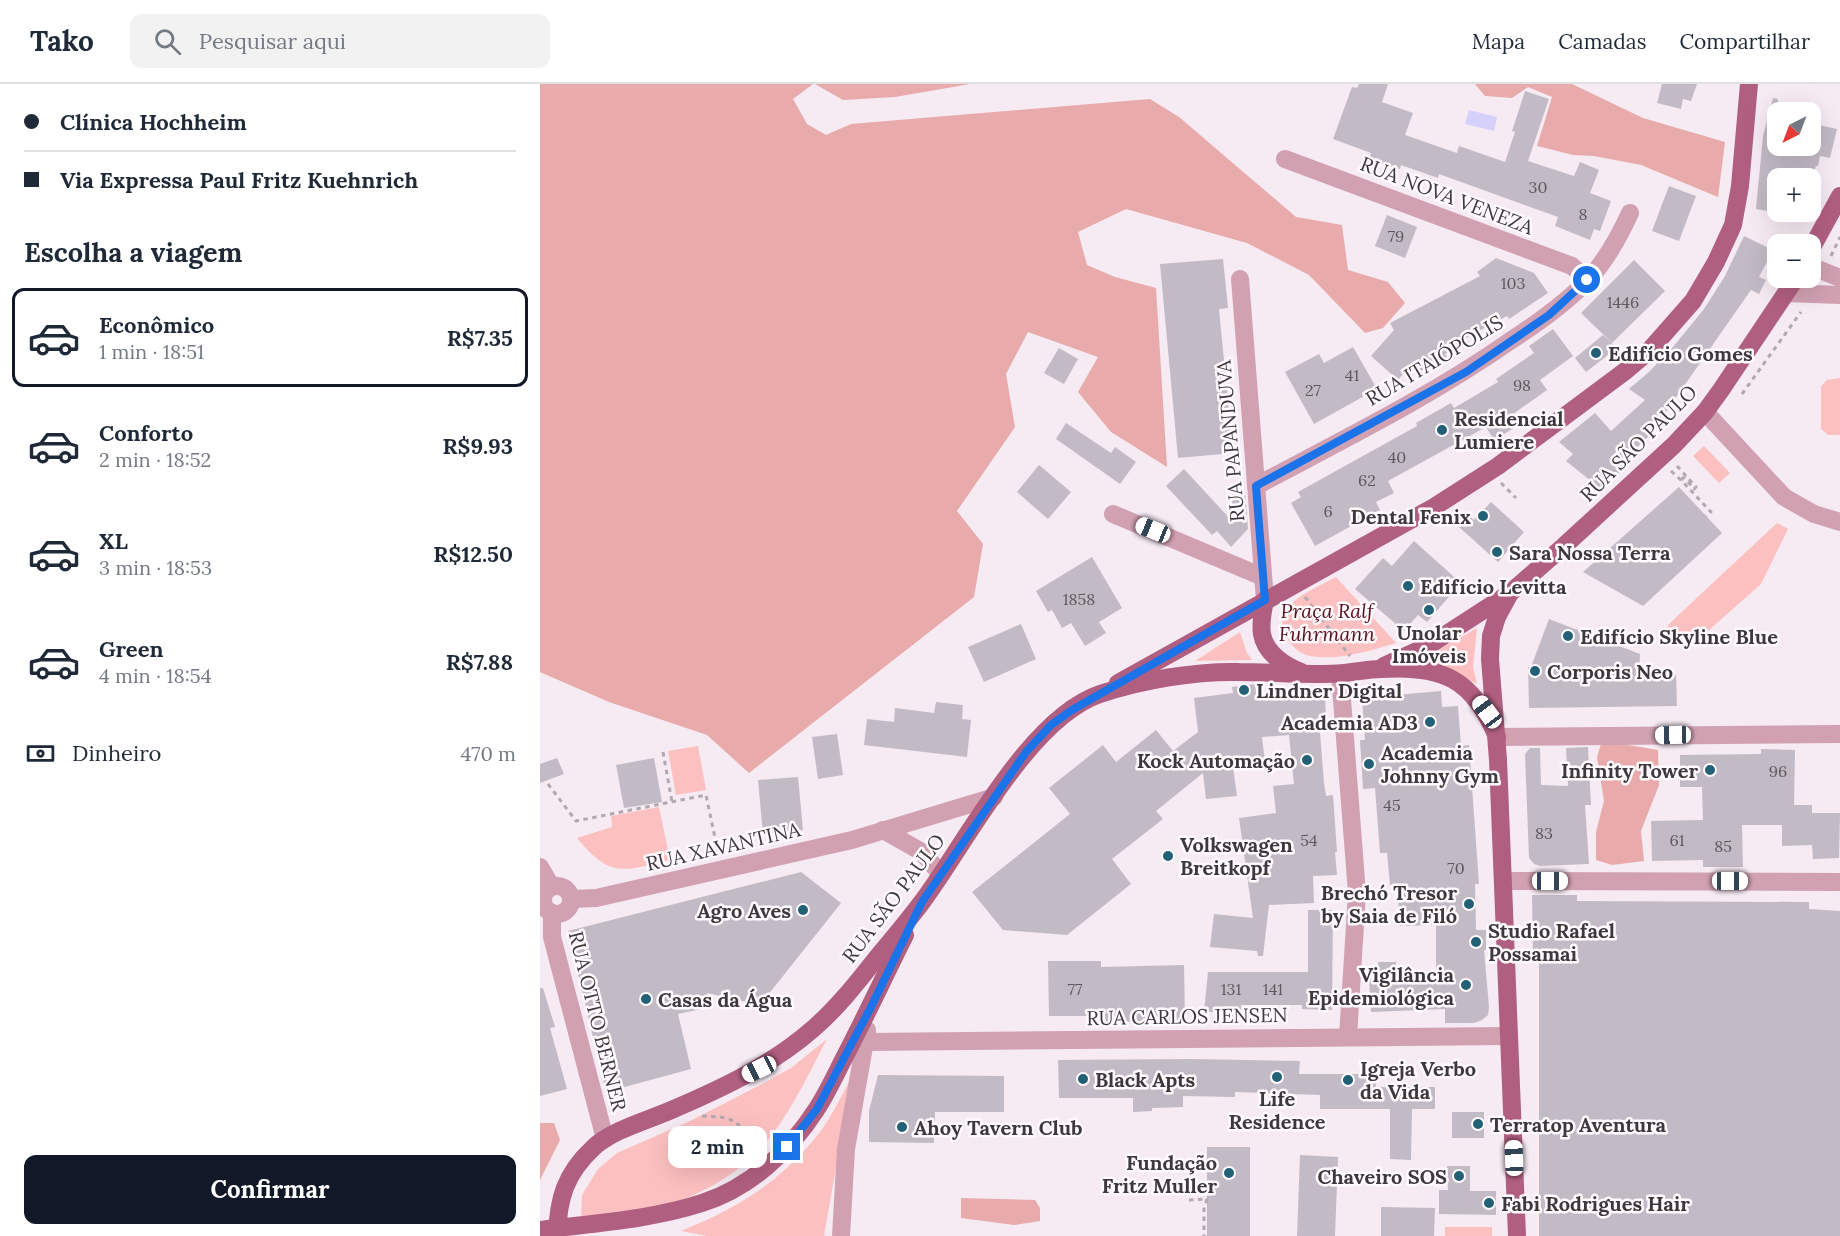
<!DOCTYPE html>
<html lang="pt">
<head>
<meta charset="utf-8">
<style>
	body { margin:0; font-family:Lora,serif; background:#f2f2f3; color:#1f2937; height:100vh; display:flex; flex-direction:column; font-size:22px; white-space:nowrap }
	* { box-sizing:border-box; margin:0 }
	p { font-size:20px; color:#747a83 }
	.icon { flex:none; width:33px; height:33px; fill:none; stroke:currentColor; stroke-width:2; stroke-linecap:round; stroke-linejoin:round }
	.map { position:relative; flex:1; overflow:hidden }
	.panel { display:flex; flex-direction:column; background:#fff; width:540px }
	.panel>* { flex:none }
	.top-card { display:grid; align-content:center; height:132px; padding:0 24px; background:#fff }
	.needle { width:39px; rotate:222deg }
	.fabs { position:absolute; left:1227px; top:18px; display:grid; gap:12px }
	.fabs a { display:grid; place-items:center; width:54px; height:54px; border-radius:12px; background:#fff; box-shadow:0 6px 24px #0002; font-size:30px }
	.end { position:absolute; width:27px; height:27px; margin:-14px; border:8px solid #1a73e8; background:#fff; box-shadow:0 0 0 3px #fff }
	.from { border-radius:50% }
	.bubble { position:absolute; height:42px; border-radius:12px; background:#fff; box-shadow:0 6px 24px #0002; font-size:20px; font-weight:700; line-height:42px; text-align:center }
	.car { position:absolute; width:18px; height:36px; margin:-18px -9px; border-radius:8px; box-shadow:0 0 4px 2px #0007; background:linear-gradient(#fff 24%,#345 0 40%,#fff 0 76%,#345 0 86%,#fff 0) }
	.top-card b { display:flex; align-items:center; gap:21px; height:57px; font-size:22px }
	.top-card b+b { border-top:2px solid #e0e1e3 }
	.top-card i { width:15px; height:15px; background:#1f2937 }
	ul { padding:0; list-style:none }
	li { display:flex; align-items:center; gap:18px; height:99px; margin:0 12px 9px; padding:0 12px; border:3px solid transparent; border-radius:12px }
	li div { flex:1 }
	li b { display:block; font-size:22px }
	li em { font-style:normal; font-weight:700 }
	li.active { border-color:#111827 }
	li>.icon { width:54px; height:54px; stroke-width:1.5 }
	h2 { padding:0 24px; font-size:27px; line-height:72px }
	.pay { display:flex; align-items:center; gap:15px; height:66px; padding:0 24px; font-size:22px }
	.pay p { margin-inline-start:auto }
	.action { display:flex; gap:12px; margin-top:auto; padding:12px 24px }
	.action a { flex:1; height:69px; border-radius:12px; background:#111827; color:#fff; font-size:24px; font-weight:700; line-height:69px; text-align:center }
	header { display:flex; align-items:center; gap:36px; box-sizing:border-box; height:84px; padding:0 30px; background:#fff; border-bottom:2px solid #e0e1e3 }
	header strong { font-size:28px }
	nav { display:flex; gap:33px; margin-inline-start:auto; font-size:21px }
	.search { width:420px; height:54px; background:#f2f2f3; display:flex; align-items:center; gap:15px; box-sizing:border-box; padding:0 21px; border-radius:12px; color:#747a83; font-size:22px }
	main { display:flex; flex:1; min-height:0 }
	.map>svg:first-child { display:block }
	.green { fill:#fdc0c1 }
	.forest { fill:#e8aaab }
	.water { fill:#d6d1fc }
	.building { fill:#c2bbc6 }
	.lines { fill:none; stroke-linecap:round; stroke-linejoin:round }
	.path { stroke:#b2a8af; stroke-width:3; stroke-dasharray:4.5 4.5; stroke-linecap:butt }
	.minor { stroke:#d1a1b2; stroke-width:18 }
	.major { stroke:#b15f80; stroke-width:18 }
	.route { stroke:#1a73e8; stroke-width:8 }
	.poi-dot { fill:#226076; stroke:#fffafd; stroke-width:2 }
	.labels { text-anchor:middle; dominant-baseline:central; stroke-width:5; stroke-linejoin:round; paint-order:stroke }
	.number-label { font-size:16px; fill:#5e595e }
	.street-label { font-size:20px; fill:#3d383b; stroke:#fffafd }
	.poi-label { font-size:20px; font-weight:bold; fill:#3d383b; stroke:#fffafd; text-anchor:start }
	.park-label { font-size:20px; font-style:italic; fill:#580f1b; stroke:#fffafd }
</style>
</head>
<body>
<header>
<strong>Tako</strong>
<div class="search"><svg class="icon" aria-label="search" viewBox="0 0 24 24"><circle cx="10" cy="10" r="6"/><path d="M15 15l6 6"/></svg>Pesquisar aqui</div>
<nav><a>Mapa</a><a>Camadas</a><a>Compartilhar</a></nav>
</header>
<main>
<section class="panel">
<div class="top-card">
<b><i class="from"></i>Clínica Hochheim</b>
<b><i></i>Via Expressa Paul Fritz Kuehnrich</b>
</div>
<h2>Escolha a viagem</h2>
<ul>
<li class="active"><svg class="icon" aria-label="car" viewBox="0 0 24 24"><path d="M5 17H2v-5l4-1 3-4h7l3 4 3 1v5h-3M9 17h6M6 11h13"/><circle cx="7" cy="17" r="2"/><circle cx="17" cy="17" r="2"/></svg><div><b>Econômico</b><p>1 min · 18:51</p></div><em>R$7.35</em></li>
<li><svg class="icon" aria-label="car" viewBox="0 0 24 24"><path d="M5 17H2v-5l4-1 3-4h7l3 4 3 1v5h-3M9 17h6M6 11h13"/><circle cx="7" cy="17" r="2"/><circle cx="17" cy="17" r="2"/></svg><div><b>Conforto</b><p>2 min · 18:52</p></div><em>R$9.93</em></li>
<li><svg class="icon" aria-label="car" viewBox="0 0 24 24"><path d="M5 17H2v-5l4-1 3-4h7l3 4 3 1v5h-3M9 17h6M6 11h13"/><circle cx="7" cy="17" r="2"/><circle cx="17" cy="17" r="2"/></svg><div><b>XL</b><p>3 min · 18:53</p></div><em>R$12.50</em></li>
<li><svg class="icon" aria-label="car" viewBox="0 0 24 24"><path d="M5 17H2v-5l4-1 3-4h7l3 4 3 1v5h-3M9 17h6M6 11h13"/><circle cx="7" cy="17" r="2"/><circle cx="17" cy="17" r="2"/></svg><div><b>Green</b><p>4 min · 18:54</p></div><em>R$7.88</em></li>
</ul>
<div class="pay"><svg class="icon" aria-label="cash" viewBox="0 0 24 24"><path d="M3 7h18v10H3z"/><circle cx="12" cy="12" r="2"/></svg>Dinheiro<p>470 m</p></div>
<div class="action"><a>Confirmar</a></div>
</section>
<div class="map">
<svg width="1300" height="1152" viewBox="0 0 1300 1152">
	<rect width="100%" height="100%" fill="#f6eaf3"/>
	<!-- green -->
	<g class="green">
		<polygon points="1300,294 1300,351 1288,351 1281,345 1281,302 1287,296"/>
		<polygon points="1164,362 1190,389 1179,399 1153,372"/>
		<polygon points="1237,439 1248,445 1221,500 1150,563 1122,549 1131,538"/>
		<path d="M 796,493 L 856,559 C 828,567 799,577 770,572 C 760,570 754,564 748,556 C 726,522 773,506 796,493 Z"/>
		<polygon points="937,544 933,583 937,600 906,584 875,576 899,566"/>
		<polygon points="700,548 707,569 712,576 655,577"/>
		<polygon points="158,662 166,706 136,711 128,667"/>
		<path d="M 119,723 L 130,776 C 83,787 71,795 37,754 L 72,743 L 71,732 Z"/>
		<path d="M 287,955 C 270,987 254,1022 232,1051 C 204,1088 159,1114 114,1124 C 90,1129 65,1130 41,1133 L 42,1111 L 58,1085 L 77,1069 L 150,1037 L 222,1000 L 251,984 Z"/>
		<path d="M 312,993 L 284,1152 L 167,1152 L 141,1147 C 198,1124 237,1100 276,1053 C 291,1035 301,1012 312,993 Z"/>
		<rect x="905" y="1143" width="47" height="9"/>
	</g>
	<!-- forest -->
	<g class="forest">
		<polygon points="0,0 273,0 253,15 267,40 286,51 311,40 610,15 639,33 756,133 802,141 808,186 848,198 865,219 843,244 825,249 769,191 707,159 586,125 538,148 547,181 575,193 616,204 627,383 571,348 538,308 558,273 488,248 466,290 475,343 417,427 443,460 434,513 209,689 167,651 69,618 0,588"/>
		<polygon points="275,0 430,0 355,13 303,16"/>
		<polygon points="935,0 1032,0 1103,34 1185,58 1178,113 1101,81 1054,72 1033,71 997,62 1012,13 988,3 972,14 945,12"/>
		<polygon points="1061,660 1082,660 1118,666 1119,701 1101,747 1104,777 1072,781 1056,776 1056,748 1064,717 1057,673"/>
		<polygon points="0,1039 14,1039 20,1056 0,1096"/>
		<polygon points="421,1114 495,1116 500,1124 500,1137 474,1141 421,1134"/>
	</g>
	<!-- water -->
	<polygon class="water" points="929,26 957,33 954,47 925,40"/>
	<!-- building -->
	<g class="building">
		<polygon points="819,0 848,0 842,18 873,29 865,51 917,69 919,62 965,78 975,48 972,47 985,7 1009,15 988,77 1034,92 1040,78 1059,86 1050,109 1071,117 1060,147 1054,145 1050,156 1015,142 1018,133 899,90 898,94 861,81 860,85 829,75 831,69 793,55 812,3 817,4"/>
		<polygon points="1122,0 1157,0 1151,17 1143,15 1141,25 1117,19"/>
		<polygon points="1233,14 1238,15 1238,62 1270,62 1270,39 1297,45 1290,74 1280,72 1278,82 1276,82 1271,94 1238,94 1238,129 1216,125 1223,52"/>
		<polygon points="1129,102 1156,112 1139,157 1112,147"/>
		<polygon points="847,131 877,143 865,174 835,162"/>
		<polygon points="1204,152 1233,166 1219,193 1226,196 1219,210 1211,206 1125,329 1130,332 1091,369 1096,374 1061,405 1026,377 1033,370 1019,358 1055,329 1071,347 1105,316 1089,305 1110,287 1133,263 1164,225 1185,192"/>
		<polygon points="956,174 994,189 1008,209 969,235 967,232 920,257 922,261 905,270 907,273 877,289 872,279 858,296 831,272 854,246 850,239 940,192 937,188"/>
		<polygon points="683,175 688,224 679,225 693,369 638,374 620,180"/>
		<polygon points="1094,176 1125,207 1072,259 1041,229"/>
		<polygon points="1013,245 1033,272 1000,296 1007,306 973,330 979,341 954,356 946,343 848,397 854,409 836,418 840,426 775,462 751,419 761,413 758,408 877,342 876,339 911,319 914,324 958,298 956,295 994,269 989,262"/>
		<polygon points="1063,251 1077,264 1046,288 1035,274"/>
		<polygon points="813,263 837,305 774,340 745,288 779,270 784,279"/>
		<polygon points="519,264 538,275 524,300 504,289"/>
		<polygon points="526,339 571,369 575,363 596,378 580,400 516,355"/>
		<polygon points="499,381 531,408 508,435 477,408"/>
		<polygon points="644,385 693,438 692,410 705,409 708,445 691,463 677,447 672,451 626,402"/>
		<polygon points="1139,403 1182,449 1103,522 1043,488"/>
		<polygon points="951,418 984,448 958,478 919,443 929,432 934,436"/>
		<polygon points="874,457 921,499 887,538 878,531 864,547 815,505 843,474 852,482"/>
		<polygon points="552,473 582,524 559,538 566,549 545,562 531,539 522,544 512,526 508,528 496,507"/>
		<polygon points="1009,535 1100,570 1099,591 1136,591 1137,622 989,624 988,583 991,583"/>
		<polygon points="481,540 496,575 444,598 428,563"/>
		<polygon points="715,600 717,614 785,614 786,634 781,635 780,649 784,699 786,712 793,711 797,768 795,768 797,791 773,792 774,819 729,821 723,872 718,872 717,867 670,863 674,830 713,834 699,734 736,729 733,702 754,700 749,651 722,653 725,679 693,683 697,712 666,715 663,689 616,727 623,735 572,775 591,800 527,851 463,846 432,808 530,730 509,704 563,661 576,678 616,646 633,667 658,648 654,614 693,609 692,603"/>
		<polygon points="901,607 902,623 918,622 921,662 929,661 939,800 935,800 936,846 946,846 946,866 944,866 949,923 948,931 942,936 934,939 905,939 905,925 831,928 829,895 838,895 838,878 856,878 856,894 896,893 896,841 859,842 858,800 850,801 847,769 840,769 835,704 823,705 820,656 825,656 822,614"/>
		<polygon points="396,618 423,621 422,635 431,636 427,673 324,661 327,635 354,638 355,624 394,629"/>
		<polygon points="297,650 303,691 278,695 272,653"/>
		<polygon points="1048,663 1051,721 1045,721 1049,780 1000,782 994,780 989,774 985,670 990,664 1000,664 1001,701 1028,702 1026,664"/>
		<polygon points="1221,665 1255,666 1254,721 1272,721 1272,729 1300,729 1299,774 1273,775 1272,761 1242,762 1242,741 1202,741 1203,783 1163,783 1163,776 1112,777 1111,737 1163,736 1162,703 1140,703 1140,671 1221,670"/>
		<polygon points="17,674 24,690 0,699 0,680"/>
		<polygon points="114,674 122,718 84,724 76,681"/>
		<polygon points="258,693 263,746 223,750 218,696"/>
		<polygon points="261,788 301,819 220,921 167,909 171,923 138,930 151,985 66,1008 28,847"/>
		<polygon points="992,811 1037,811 1037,817 1269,818 1269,825 1300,827 1300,1152 999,1152 999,872 993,872"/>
		<polygon points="768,826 793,826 792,926 762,925 762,921 701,921 702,937 682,938 682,928 664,928 668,888 768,888"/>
		<polygon points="508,877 561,877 561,883 644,881 645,937 566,938 565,932 509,932"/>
		<polygon points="0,904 3,904 15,943 10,944 27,1005 0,1012"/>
		<polygon points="652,975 760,977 759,990 835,990 836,1003 895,1003 895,1025 872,1025 871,1076 850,1075 850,1025 780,1025 780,1011 695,1008 695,1013 643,1012 643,1023 612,1024 612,1027 593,1028 593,1014 519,1014 518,976"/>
		<polygon points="338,991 464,992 464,1028 395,1028 394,1059 329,1058 329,1027"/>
		<rect x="912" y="1028" width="32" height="26"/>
		<rect x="667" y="1063" width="43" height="89"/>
		<polygon points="760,1071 798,1073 795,1152 757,1152"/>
		<polygon points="907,1082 930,1082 930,1107 956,1107 956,1131 899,1130 899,1106 908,1106"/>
		<polygon points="841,1123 895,1124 894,1152 841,1152"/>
	</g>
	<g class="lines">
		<!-- path -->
		<g class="path">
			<polyline points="1291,172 1300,153"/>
			<polyline points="1202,310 1261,228"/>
			<polyline points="1137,382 1156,403 1154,405 1144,393"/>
			<polyline points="1131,387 1141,396"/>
			<polyline points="1144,393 1141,396 1171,428 1166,432"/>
			<polyline points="961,399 976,414"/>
			<polyline points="765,513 810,572"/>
			<polyline points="123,668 132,718"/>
			<polyline points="8,700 36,737 166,711 178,768"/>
			<path d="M 162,1032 C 188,1033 197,1033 210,1057 L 206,1070 L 197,1081"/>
			<polyline points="649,1116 667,1115 664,1125 664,1152"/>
		</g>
		<!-- minor -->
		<g class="minor">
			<polyline points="745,75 1032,182 1047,196"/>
			<polyline points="1270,182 1300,194"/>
			<polyline points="700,195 725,516"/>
			<polyline points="1246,209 1300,211"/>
			<polyline points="1165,328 1244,413 1274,430 1300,438"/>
			<path d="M 716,402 C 802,356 890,313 970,257 C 998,239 1026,219 1049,195 C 1067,175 1079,153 1090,129"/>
			<polyline points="573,430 723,493"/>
			<polyline points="800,590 817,809 808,953"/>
			<polyline points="957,653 1300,650"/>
			<polyline points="343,746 382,768 401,790"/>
			<polyline points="0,783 11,802"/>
			<polyline points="963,797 1300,798"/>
			<circle cx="17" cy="816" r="14"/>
			<polyline points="31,815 56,814 312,756 454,713"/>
			<polyline points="12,829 12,853 65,1055"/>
			<polyline points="325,958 969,952"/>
			<polyline points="301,1152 306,1065 327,946"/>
		</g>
		<!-- major -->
		<g class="major">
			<polyline points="1270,167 1300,112"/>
			<polyline points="970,509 957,533 951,552 950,575 958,676 977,1152"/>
			<path d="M 725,516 C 723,527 720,539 722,550 C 725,569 745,582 761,588"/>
			<polyline points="844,582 888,562 970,509 1024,462 1134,361 1165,328 1181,306 1256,194"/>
			<polyline points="578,599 894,423 958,382 1084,288 1109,267 1153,217 1176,178 1193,141 1200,102 1209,0"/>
			<path d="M 0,1146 C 54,1139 109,1136 162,1119 C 209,1104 249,1068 276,1026 C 286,1011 294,994 302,978 C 324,936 344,893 365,851"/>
			<path d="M 17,1152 C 18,1115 25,1090 53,1064 C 73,1045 110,1036 136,1024 C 185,1003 233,980 274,944 C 297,924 316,900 335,876 C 351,857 367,838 382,818 C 426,759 489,634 560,610 C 602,596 655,587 699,588 C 734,588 769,592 804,589 C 816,588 829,585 841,585 C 903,581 933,595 957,653"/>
		</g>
	</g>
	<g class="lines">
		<!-- route -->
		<polyline class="route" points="247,1063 277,1025 331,923 382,818 486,668 511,641 532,626 725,516 716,402 926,288 1009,231 1047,196"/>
	</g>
	<!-- markers -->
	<g class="poi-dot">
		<circle cx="1056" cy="269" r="6"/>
		<circle cx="902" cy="346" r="6"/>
		<circle cx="943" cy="432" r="6"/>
		<circle cx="957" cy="468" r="6"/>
		<circle cx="868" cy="502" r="6"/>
		<circle cx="889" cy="526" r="6"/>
		<circle cx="1028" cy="552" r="6"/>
		<circle cx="995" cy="587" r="6"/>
		<circle cx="704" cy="606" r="6"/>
		<circle cx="890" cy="638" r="6"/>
		<circle cx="767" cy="676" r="6"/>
		<circle cx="829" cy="680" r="6"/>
		<circle cx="1170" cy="686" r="6"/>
		<circle cx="628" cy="772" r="6"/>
		<circle cx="929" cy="820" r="6"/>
		<circle cx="263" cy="826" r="6"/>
		<circle cx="936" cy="858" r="6"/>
		<circle cx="926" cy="901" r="6"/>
		<circle cx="106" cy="915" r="6"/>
		<circle cx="737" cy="993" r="6"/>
		<circle cx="543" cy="995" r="6"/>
		<circle cx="808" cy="996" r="6"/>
		<circle cx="938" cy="1040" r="6"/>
		<circle cx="362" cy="1043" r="6"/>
		<circle cx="689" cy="1089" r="6"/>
		<circle cx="919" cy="1092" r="6"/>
		<circle cx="949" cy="1119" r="6"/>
	</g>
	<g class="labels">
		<!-- number labels -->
		<g class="number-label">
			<text x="998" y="103">30</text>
			<text x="1043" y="130">8</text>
			<text x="856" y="152">79</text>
			<text x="973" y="199">103</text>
			<text x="1083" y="218">1446</text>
			<text x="812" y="291">41</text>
			<text x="982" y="301">98</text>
			<text x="773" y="306">27</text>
			<text x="857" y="373">40</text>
			<text x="827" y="396">62</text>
			<text x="788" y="427">6</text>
			<text x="539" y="515">1858</text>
			<text x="1238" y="687">96</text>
			<text x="852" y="721">45</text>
			<text x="1004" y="749">83</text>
			<text x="769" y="756">54</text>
			<text x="1137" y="756">61</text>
			<text x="1183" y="762">85</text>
			<text x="916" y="784">70</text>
			<text x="535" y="905">77</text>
			<text x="691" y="905">131</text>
			<text x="733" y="905">141</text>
		</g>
		<!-- street labels -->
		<g class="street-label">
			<text transform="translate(907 111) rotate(21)">RUA NOVA VENEZA</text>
			<text transform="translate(894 276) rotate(-31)">RUA ITAIÓPOLIS</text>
			<text transform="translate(690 357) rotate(-95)">RUA PAPANDUVA</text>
			<text transform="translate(1098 359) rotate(-45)">RUA SÃO PAULO</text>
			<text transform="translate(183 762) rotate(-13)">RUA XAVANTINA</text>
			<text transform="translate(353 814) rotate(-53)">RUA SÃO PAULO</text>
			<text transform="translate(647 932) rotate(-1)">RUA CARLOS JENSEN</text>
			<text transform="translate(58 937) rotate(76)">RUA OTTO BERNER</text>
		</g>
		<!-- poi labels -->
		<g class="poi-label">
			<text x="1068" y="269">Edifício Gomes</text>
			<text x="914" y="334">Residencial<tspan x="914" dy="23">Lumiere</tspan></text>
			<text x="931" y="432" text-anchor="end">Dental Fenix</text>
			<text x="969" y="468">Sara Nossa Terra</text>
			<text x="880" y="502">Edifício Levitta</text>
			<text x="889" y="548" text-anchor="middle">Unolar<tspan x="889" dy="23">Imóveis</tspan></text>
			<text x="1040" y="552">Edifício Skyline Blue</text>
			<text x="1007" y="587">Corporis Neo</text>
			<text x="716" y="606">Lindner Digital</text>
			<text x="878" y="638" text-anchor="end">Academia AD3</text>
			<text x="841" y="668">Academia<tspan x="841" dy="23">Johnny Gym</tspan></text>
			<text x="755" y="676" text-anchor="end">Kock Automação</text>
			<text x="1158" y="686" text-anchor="end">Infinity Tower</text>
			<text x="640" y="760">Volkswagen<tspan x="640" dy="23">Breitkopf</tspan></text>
			<text x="917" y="808" text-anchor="end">Brechó Tresor<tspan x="917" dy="23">by Saia de Filó</tspan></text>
			<text x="251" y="826" text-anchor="end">Agro Aves</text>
			<text x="948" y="846">Studio Rafael<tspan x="948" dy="23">Possamai</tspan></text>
			<text x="914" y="890" text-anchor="end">Vigilância<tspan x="914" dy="23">Epidemiológica</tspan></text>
			<text x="118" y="915">Casas da Água</text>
			<text x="820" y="984">Igreja Verbo<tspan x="820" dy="23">da Vida</tspan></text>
			<text x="555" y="995">Black Apts</text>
			<text x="737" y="1014" text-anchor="middle">Life<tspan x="737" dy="23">Residence</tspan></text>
			<text x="950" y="1040">Terratop Aventura</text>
			<text x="374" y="1043">Ahoy Tavern Club</text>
			<text x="677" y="1078" text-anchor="end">Fundação<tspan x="677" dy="23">Fritz Muller</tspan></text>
			<text x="907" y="1092" text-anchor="end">Chaveiro SOS</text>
			<text x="961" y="1119">Fabi Rodrigues Hair</text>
		</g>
		<!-- park labels -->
		<g class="park-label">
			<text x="787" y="526">Praça Ralf<tspan x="787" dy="23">Fuhrmann</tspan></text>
		</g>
	</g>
</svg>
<div class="fabs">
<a><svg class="needle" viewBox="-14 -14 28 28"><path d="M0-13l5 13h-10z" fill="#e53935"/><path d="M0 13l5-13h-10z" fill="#747a83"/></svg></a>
<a>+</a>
<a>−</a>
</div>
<i class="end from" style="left:1047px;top:196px"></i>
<i class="end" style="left:247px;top:1063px"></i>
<div class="bubble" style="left:128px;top:1042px;width:99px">2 min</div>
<i class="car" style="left:613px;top:446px;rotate:292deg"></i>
<i class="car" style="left:947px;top:628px;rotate:323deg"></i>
<i class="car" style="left:1133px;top:651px;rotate:269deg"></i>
<i class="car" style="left:1010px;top:797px;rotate:90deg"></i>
<i class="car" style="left:1190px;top:797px;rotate:90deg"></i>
<i class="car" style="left:219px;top:985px;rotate:244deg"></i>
<i class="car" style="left:974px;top:1074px;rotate:358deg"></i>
</div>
</main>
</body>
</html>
